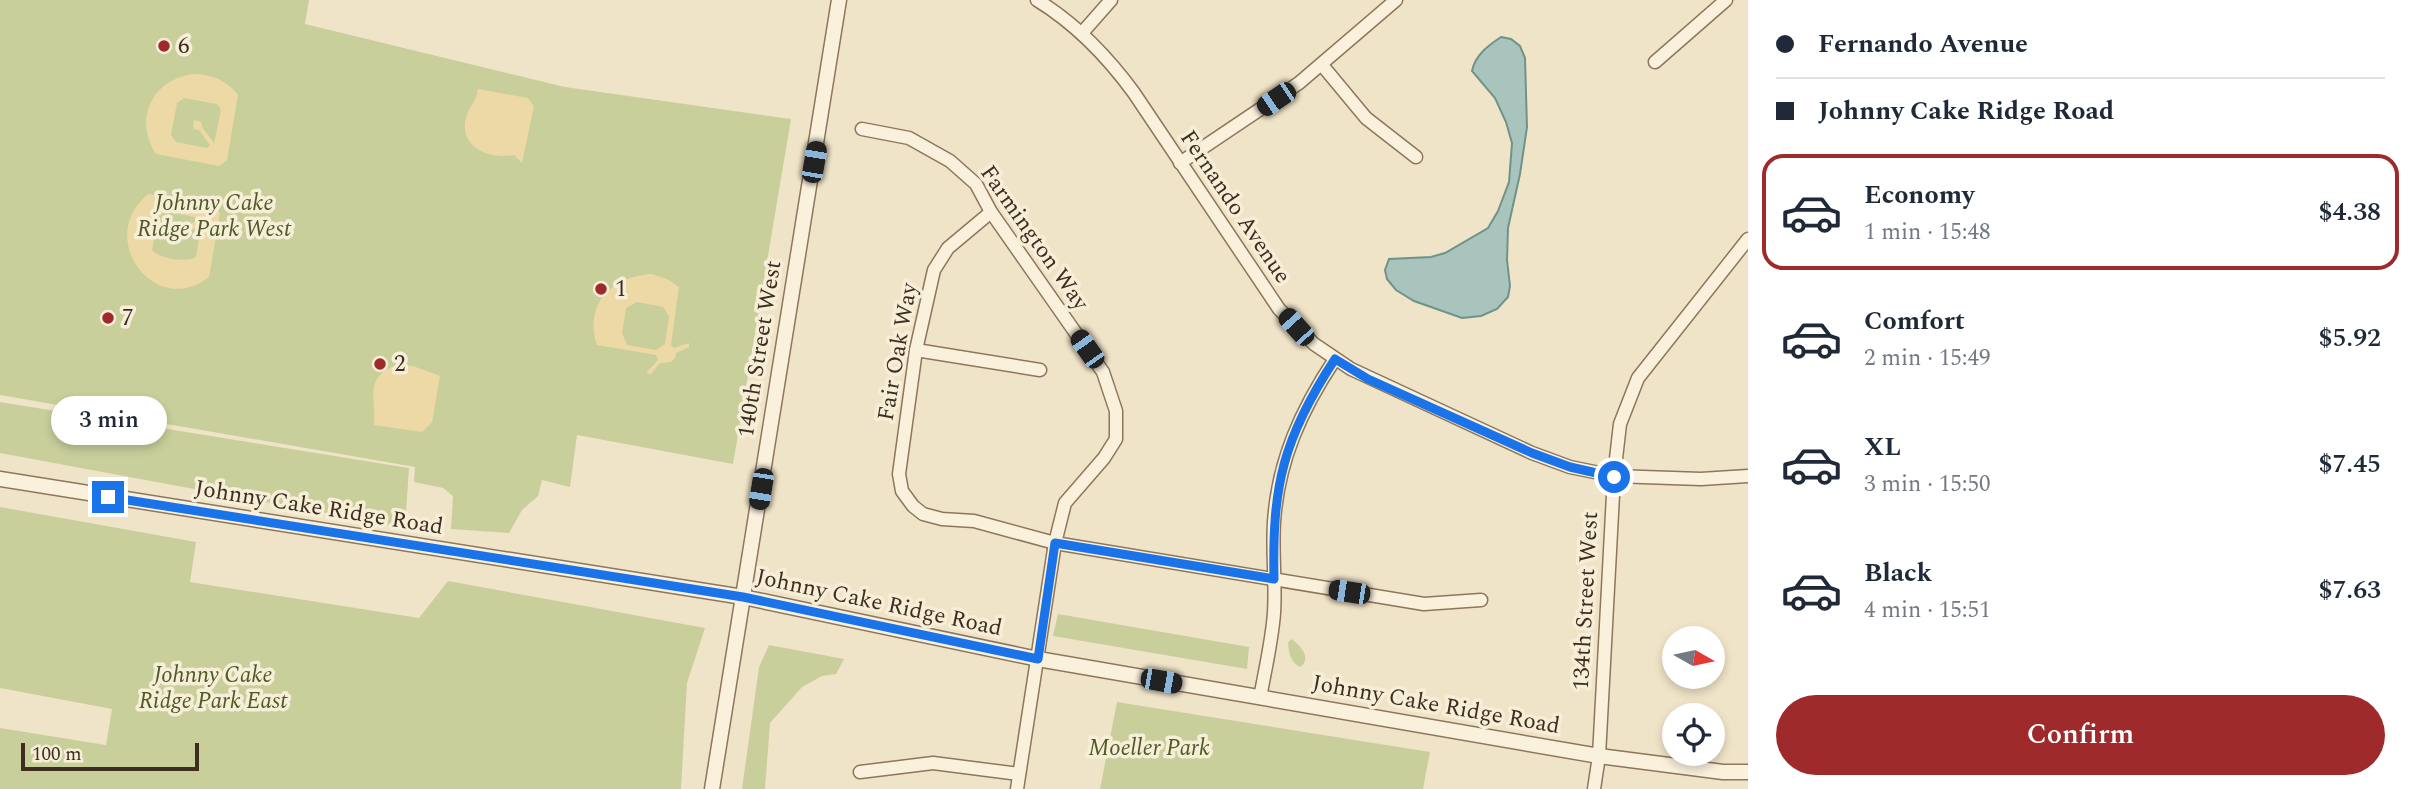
<!DOCTYPE html>
<html lang="en">
<head>
<meta charset="utf-8">
<style>
	body { margin:0; font-family:Spectral,serif; background:#f2f2f3; color:#1f2937; height:100vh; display:flex; flex-direction:column; font-size:26px; white-space:nowrap }
	* { box-sizing:border-box; margin:0 }
	p { font-size:23px; color:#747a83 }
	.icon { flex:none; width:38px; height:38px; fill:none; stroke:currentColor; stroke-width:2; stroke-linecap:round; stroke-linejoin:round }
	.map { position:relative; flex:1; overflow:hidden }
	.side { display:flex; flex-direction:column; background:#fff; width:665px }
	.side>* { flex:none }
	.top-card { display:grid; align-content:center; height:154px; padding:0 28px; background:#fff }
	.needle { width:46px; rotate:99deg }
	.tools { position:absolute; left:1662px; top:626px; display:grid; gap:14px }
	.tools a { display:grid; place-items:center; width:63px; height:63px; border-radius:50%; background:#fff; box-shadow:0 4px 10px #0003; font-size:35px }
	.scale { position:absolute; left:21px; bottom:18px; width:178px; box-sizing:border-box; padding-left:7px; border:4px solid #3d2e20; border-top:0; font-size:19px; line-height:24px; white-space:nowrap; color:#3d2e20; -webkit-text-stroke:5px #f7eed8; paint-order:stroke }
	.end { position:absolute; width:32px; height:32px; margin:-16px; border:9px solid #1a73e8; background:#fff; box-shadow:0 0 0 4px #fff }
	.from { border-radius:50% }
	.bubble { position:absolute; height:49px; border-radius:24px; background:#fff; box-shadow:0 4px 10px #0003; font-size:23px; font-weight:600; line-height:49px; text-align:center }
	.car { position:absolute; width:21px; height:42px; margin:-21px -10px; border-radius:9px; box-shadow:0 0 5px 2px #0007; background:linear-gradient(#222 24%,#8ab4d8 0 40%,#222 0 76%,#8ab4d8 0 86%,#222 0) }
	.top-card b { display:flex; align-items:center; gap:24px; height:66px; font-size:26px }
	.top-card b+b { border-top:2px solid #e0e1e3 }
	.top-card i { width:18px; height:18px; background:#1f2937 }
	ul { padding:0; list-style:none }
	li { display:flex; align-items:center; gap:21px; height:116px; margin:0 14px 10px; padding:0 14px; border:4px solid transparent; border-radius:21px }
	li div { flex:1 }
	li b { display:block; font-size:26px }
	li em { font-style:normal; font-weight:600 }
	li.on { border-color:#9e2a2b }
	li>.icon { width:63px; height:63px; stroke-width:1.5 }
	.button { display:flex; gap:14px; margin-top:auto; padding:14px 28px }
	.button a { flex:1; height:80px; border-radius:42px; background:#9e2a2b; color:#fff; font-size:28px; font-weight:600; line-height:80px; text-align:center }
	main { display:flex; flex:1; min-height:0 }
	.map>svg:first-child { display:block }
	.green { fill:#c9cf9b }
	.sand { fill:#ecd9a5; fill-rule:evenodd }
	.water { fill:#a9c4bc; stroke:#6f938a; stroke-width:2 }
	.lines { fill:none; stroke-linecap:round; stroke-linejoin:round }
	.minor-casing { stroke:#8d765c; stroke-width:15 }
	.tertiary-casing { stroke:#8d765c; stroke-width:17 }
	.minor { stroke:#faf1dc; stroke-width:12 }
	.tertiary { stroke:#faf1dc; stroke-width:14 }
	.route { stroke:#1a73e8; stroke-width:9 }
	.poi-dot { fill:#9e2a2b; stroke:#f7eed8; stroke-width:2.5 }
	.labels { text-anchor:middle; dominant-baseline:central; stroke-width:7; stroke-linejoin:round; paint-order:stroke }
	.poi-label { font-size:23px; fill:#3d2e20; stroke:#f7eed8; text-anchor:start }
	.park-label { font-size:23px; font-style:italic; fill:#4d5a26; stroke:#f7eed8 }
	.street-label { font-size:23px; fill:#3d2e20; stroke:#f7eed8 }
</style>
</head>
<body>
<main>
<div class="map">
<svg width="1748" height="789" viewBox="0 0 1748 789">
	<rect width="100%" height="100%" fill="#f0e4c8"/>
	<!-- green -->
	<g class="green">
		<polygon points="0,0 309,0 305,24 565,87 791,119 733,464 577,435 570,487 542,480 538,496 522,510 509,533 451,529 453,496 443,488 414,482 415,467 0,395"/>
		<polygon points="0,402 409,468 405,528 0,453"/>
		<polygon points="0,507 196,542 190,582 419,618 448,581 705,628 687,683 681,789 0,789 0,728 106,745 112,709 0,688"/>
		<polygon points="1058,614 1249,647 1247,669 1053,636"/>
		<path d="M 1291,639 C 1301,645 1312,659 1300,667 C 1290,662 1289,653 1288,643 Z"/>
		<polygon points="769,645 844,659 836,674 822,676 802,687 770,723 765,789 742,789 759,667"/>
		<polygon points="1117,702 1430,752 1423,789 1100,789"/>
	</g>
	<!-- sand -->
	<g class="sand">
		<path d="M 192,74 C 211,74 227,80 238,95 L 227,160 L 219,166 L 156,154 C 134,119 151,81 192,74 ZM 184,98 L 217,104 L 221,110 L 214,143 L 202,127 L 201,122 L 195,120 L 193,123 L 194,129 L 199,130 L 210,145 L 207,148 L 176,142 L 171,135 L 177,103 Z"/>
		<path d="M 478,89 L 528,98 L 534,106 L 522,163 L 514,155 C 488,160 456,146 467,114 C 471,105 477,99 478,89 Z"/>
		<path d="M 148,194 L 213,204 L 220,213 L 209,277 C 156,319 94,239 148,194 ZM 165,211 L 199,218 L 182,231 L 176,232 L 175,236 L 178,240 L 202,223 L 196,257 C 186,263 160,259 152,250 L 158,218 Z"/>
		<path d="M 652,274 L 669,280 L 679,287 L 671,345 L 674,348 L 689,343 L 689,347 L 676,353 L 675,358 L 671,362 L 660,363 L 651,374 L 646,373 L 658,360 L 656,355 L 597,345 C 584,303 612,276 652,274 ZM 637,302 L 663,307 L 669,316 L 665,344 L 656,350 L 627,345 L 622,333 L 626,308 Z"/>
		<path d="M 397,365 L 413,366 L 440,376 L 432,422 L 422,432 L 374,425 C 377,400 362,377 397,365 Z"/>
	</g>
	<!-- water -->
	<path class="water" d="M 1501,37 L 1511,39 L 1520,46 L 1525,58 L 1527,127 L 1520,174 L 1508,228 L 1507,260 L 1510,286 L 1508,297 L 1497,309 L 1481,316 L 1462,318 L 1414,301 L 1396,290 L 1387,279 L 1385,270 L 1389,259 L 1431,257 L 1445,253 L 1488,228 L 1498,211 L 1509,182 L 1512,143 L 1506,122 L 1495,98 L 1472,71 C 1475,55 1489,45 1501,37 Z"/>
	<g class="lines">
		<!-- minor casing -->
		<g class="minor-casing">
			<g id="minor">
				<path d="M 1037,0 C 1076,24 1107,56 1134,93 L 1279,309 L 1314,344 L 1351,369 L 1532,453 L 1570,467 L 1614,476 L 1701,479 L 1748,476"/>
				<polyline points="1082,33 1111,0"/>
				<polyline points="1655,62 1726,0"/>
				<polyline points="1322,65 1366,118 1416,157"/>
				<polyline points="862,129 909,138 950,161 976,184 991,212 1103,372 1116,411 1116,439 1104,458 1065,503 1055,543 1017,789"/>
				<polyline points="1180,163 1299,83 1396,0"/>
				<polyline points="991,212 948,248 934,270 916,350 899,474 902,491 913,506 923,514 942,519 974,521 1055,543 1424,604 1481,600"/>
				<polyline points="916,350 1040,370"/>
				<path d="M 1260,698 C 1265,670 1272,641 1274,613 C 1276,583 1272,553 1274,522 C 1278,461 1301,410 1335,359"/>
				<polyline points="860,772 933,763 1019,774"/>
				<polyline points="1594,789 1599,756 1614,476 1620,424 1638,378 1748,239"/>
			</g>
		</g>
		<!-- tertiary casing -->
		<g class="tertiary-casing">
			<g id="tertiary">
				<polyline points="0,479 743,597 1038,659 1599,756 1723,772 1748,772"/>
				<polyline points="712,789 839,0"/>
			</g>
		</g>
		<!-- minor -->
		<use href="#minor" class="minor"/>
		<!-- tertiary -->
		<use href="#tertiary" class="tertiary"/>
	</g>
	<g class="lines">
		<!-- route -->
		<path class="route" d="M 108,497 L 743,597 L 1038,659 L 1055,543 L 1274,579 C 1272,486 1283,438 1335,359 L 1368,379 L 1532,453 L 1570,467 L 1614,477"/>
	</g>
	<!-- markers -->
	<g class="poi-dot">
		<circle cx="164" cy="46" r="7"/>
		<circle cx="601" cy="289" r="7"/>
		<circle cx="108" cy="318" r="7"/>
		<circle cx="380" cy="364" r="7"/>
	</g>
	<g class="labels">
		<!-- poi labels -->
		<g class="poi-label">
			<text x="178" y="46">6</text>
			<text x="615" y="289">1</text>
			<text x="122" y="318">7</text>
			<text x="394" y="364">2</text>
		</g>
		<!-- park labels -->
		<g class="park-label">
			<text x="214" y="203">Johnny Cake<tspan x="214" dy="26">Ridge Park West</tspan></text>
			<text x="213" y="675">Johnny Cake<tspan x="213" dy="26">Ridge Park East</tspan></text>
			<text x="1149" y="748">Moeller Park</text>
		</g>
		<!-- street labels -->
		<g class="street-label">
			<text transform="translate(1235 207) rotate(56)">Fernando Avenue</text>
			<text transform="translate(1034 238) rotate(55)">Farmington Way</text>
			<text transform="translate(760 349) rotate(-81)">140th Street West</text>
			<text transform="translate(898 352) rotate(-80)">Fair Oak Way</text>
			<text transform="translate(319 508) rotate(9)">Johnny Cake Ridge Road</text>
			<text transform="translate(1586 601) rotate(-87)">134th Street West</text>
			<text transform="translate(879 603) rotate(12)">Johnny Cake Ridge Road</text>
			<text transform="translate(1436 705) rotate(10)">Johnny Cake Ridge Road</text>
		</g>
	</g>
</svg>
<div class="tools">
<a><svg class="needle" viewBox="-14 -14 28 28"><path d="M0-13l5 13h-10z" fill="#e53935"/><path d="M0 13l5-13h-10z" fill="#747a83"/></svg></a>
<a><svg class="icon" aria-label="locate" viewBox="0 0 24 24"><circle cx="12" cy="12" r="6"/><path d="M12 2v4M12 18v4M2 12h4M18 12h4"/></svg></a>
</div>
<div class="scale">100 m</div>
<i class="end from" style="left:1614px;top:477px"></i>
<i class="end" style="left:108px;top:497px"></i>
<div class="bubble" style="left:51px;top:396px;width:116px">3 min</div>
<i class="car" style="left:1276px;top:99px;rotate:236deg"></i>
<i class="car" style="left:814px;top:162px;rotate:10deg"></i>
<i class="car" style="left:1296px;top:327px;rotate:318deg"></i>
<i class="car" style="left:1087px;top:349px;rotate:325deg"></i>
<i class="car" style="left:761px;top:489px;rotate:189deg"></i>
<i class="car" style="left:1349px;top:592px;rotate:279deg"></i>
<i class="car" style="left:1161px;top:681px;rotate:100deg"></i>
</div>
<section class="side">
<div class="top-card">
<b><i class="from"></i>Fernando Avenue</b>
<b><i></i>Johnny Cake Ridge Road</b>
</div>
<ul>
<li class="on"><svg class="icon" aria-label="car" viewBox="0 0 24 24"><path d="M5 17H2v-5l4-1 3-4h7l3 4 3 1v5h-3M9 17h6M6 11h13"/><circle cx="7" cy="17" r="2"/><circle cx="17" cy="17" r="2"/></svg><div><b>Economy</b><p>1 min · 15:48</p></div><em>$4.38</em></li>
<li><svg class="icon" aria-label="car" viewBox="0 0 24 24"><path d="M5 17H2v-5l4-1 3-4h7l3 4 3 1v5h-3M9 17h6M6 11h13"/><circle cx="7" cy="17" r="2"/><circle cx="17" cy="17" r="2"/></svg><div><b>Comfort</b><p>2 min · 15:49</p></div><em>$5.92</em></li>
<li><svg class="icon" aria-label="car" viewBox="0 0 24 24"><path d="M5 17H2v-5l4-1 3-4h7l3 4 3 1v5h-3M9 17h6M6 11h13"/><circle cx="7" cy="17" r="2"/><circle cx="17" cy="17" r="2"/></svg><div><b>XL</b><p>3 min · 15:50</p></div><em>$7.45</em></li>
<li><svg class="icon" aria-label="car" viewBox="0 0 24 24"><path d="M5 17H2v-5l4-1 3-4h7l3 4 3 1v5h-3M9 17h6M6 11h13"/><circle cx="7" cy="17" r="2"/><circle cx="17" cy="17" r="2"/></svg><div><b>Black</b><p>4 min · 15:51</p></div><em>$7.63</em></li>
</ul>
<div class="button"><a>Confirm</a></div>
</section>
</main>
</body>
</html>
